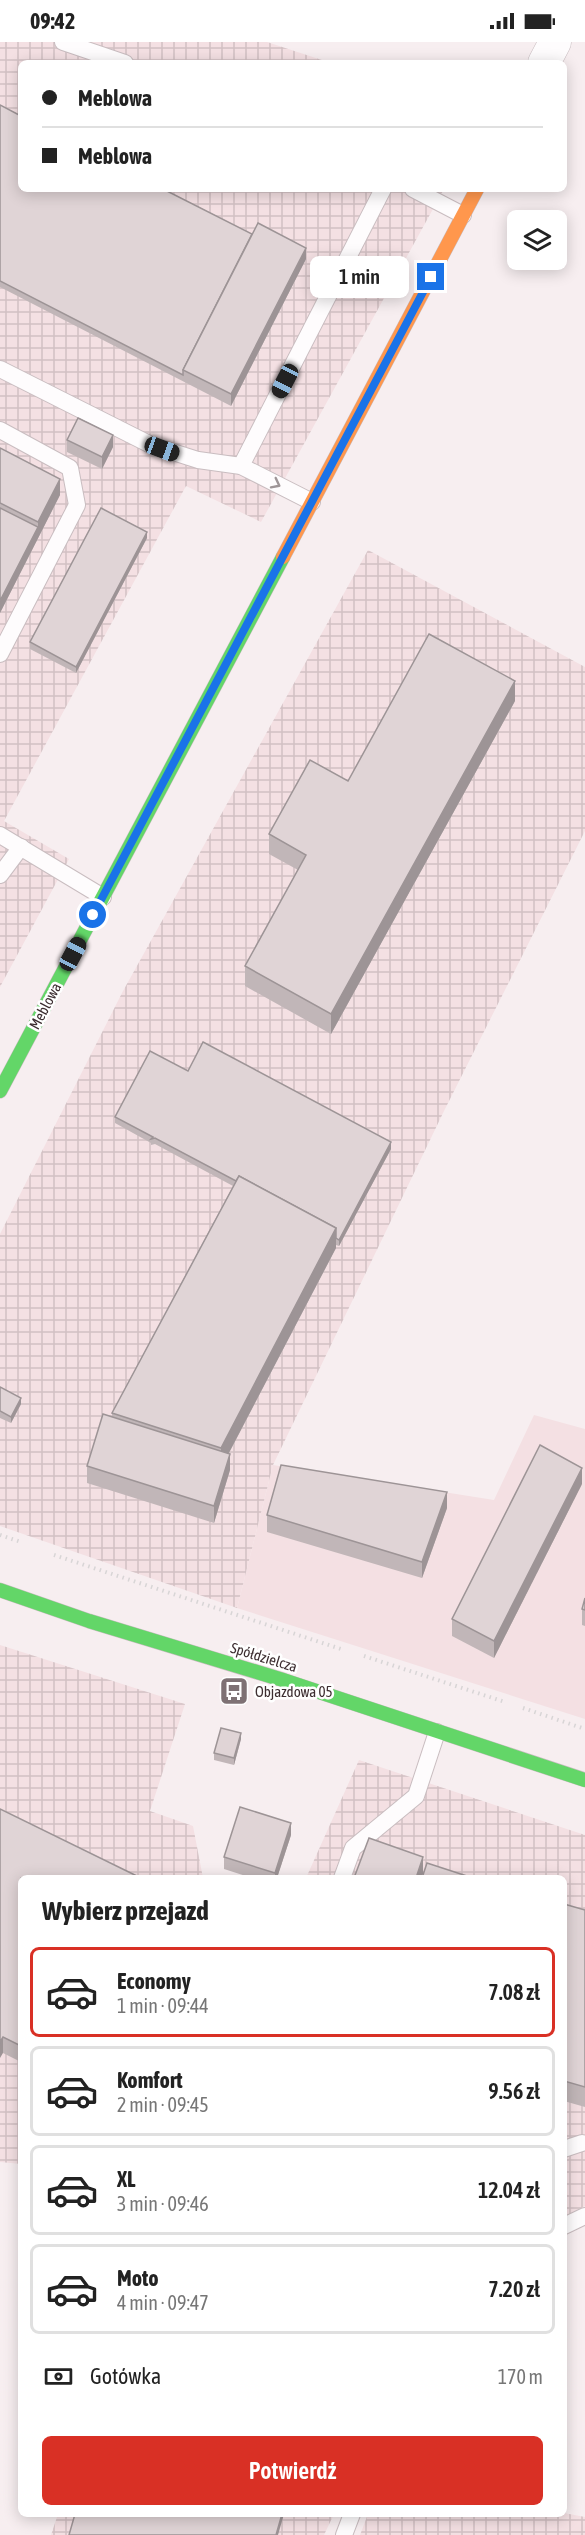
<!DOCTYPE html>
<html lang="pl">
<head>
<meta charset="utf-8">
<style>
	body { margin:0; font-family:"Asap Condensed",sans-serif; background:#f6f6f6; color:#222; height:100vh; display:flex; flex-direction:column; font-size:22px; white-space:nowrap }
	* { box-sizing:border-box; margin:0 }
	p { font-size:20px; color:#767676 }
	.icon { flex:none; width:33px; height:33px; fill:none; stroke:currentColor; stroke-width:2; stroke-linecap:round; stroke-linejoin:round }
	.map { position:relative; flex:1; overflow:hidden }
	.side { position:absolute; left:18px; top:1833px; width:549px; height:642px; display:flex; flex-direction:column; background:#fff; border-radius:9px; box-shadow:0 3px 15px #0003 }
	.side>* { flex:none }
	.top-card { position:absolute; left:18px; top:18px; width:549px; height:132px; border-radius:9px; box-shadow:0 3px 15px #0003; display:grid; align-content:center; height:132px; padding:0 24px; background:#fff }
	.fabs { position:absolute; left:507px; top:168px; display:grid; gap:12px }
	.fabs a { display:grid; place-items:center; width:60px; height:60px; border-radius:9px; background:#fff; box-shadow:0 3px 15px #0003; font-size:30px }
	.end { position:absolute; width:27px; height:27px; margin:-14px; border:8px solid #1a73e8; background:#fff; box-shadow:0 0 0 3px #fff }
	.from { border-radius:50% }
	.bubble { position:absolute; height:42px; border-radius:9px; background:#fff; box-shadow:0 3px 15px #0003; font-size:20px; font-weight:600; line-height:42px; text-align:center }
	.car { position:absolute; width:18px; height:36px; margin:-18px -9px; border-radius:8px; box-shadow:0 0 4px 2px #0007; background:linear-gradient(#222 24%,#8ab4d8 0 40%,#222 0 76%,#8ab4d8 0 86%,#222 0) }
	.top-card b { display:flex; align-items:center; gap:21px; height:57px; font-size:22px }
	.top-card b+b { border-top:2px solid #e0e0e0 }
	.top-card i { width:15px; height:15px; background:#222 }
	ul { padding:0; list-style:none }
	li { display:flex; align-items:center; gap:18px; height:90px; margin:0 12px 9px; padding:0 12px; border:3px solid #e0e0e0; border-radius:9px }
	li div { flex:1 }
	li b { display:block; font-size:22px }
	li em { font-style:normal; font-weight:600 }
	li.on { border-color:#d93025 }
	li>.icon { width:54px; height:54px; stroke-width:1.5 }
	h2 { padding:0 24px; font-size:27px; line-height:72px }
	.pay { display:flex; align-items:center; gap:15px; height:66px; padding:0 24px; font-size:22px }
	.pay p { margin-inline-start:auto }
	.action { display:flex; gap:12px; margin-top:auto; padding:12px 24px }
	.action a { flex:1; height:69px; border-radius:9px; background:#d93025; color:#fff; font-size:24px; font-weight:600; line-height:69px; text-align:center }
	.status { display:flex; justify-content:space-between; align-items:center; height:42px; padding:0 30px; background:#fff; direction:ltr }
	.status svg { height:16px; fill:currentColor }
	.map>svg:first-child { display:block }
	.built { fill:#f4e0e3 }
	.industrial { fill:url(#industrial-grid) }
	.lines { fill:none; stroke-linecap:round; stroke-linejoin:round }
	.lane-casing { stroke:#c9bdc0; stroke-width:18 }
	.street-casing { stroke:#c9bdc0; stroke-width:33 }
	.fast-casing { stroke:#c9bdc0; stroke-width:15 }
	.slow-casing { stroke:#c9bdc0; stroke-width:15 }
	.path { stroke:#d8d5d6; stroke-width:4; stroke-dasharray:1.5 4.5; stroke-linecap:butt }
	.lane { stroke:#fefcfd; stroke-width:16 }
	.street { stroke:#fefcfd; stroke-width:32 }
	.fast { stroke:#63d668; stroke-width:14 }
	.slow { stroke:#ff974d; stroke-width:14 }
	.wall { fill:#c1b6b8 }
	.shaded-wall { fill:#9d9496 }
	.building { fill:#e0d4d6; stroke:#9d9496; stroke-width:1.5 }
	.oneway { stroke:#9e9597 }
	.route { stroke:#1a73e8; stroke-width:8 }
	.labels { text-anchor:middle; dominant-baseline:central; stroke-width:5; stroke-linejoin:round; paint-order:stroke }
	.street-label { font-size:15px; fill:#3d2e31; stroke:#fff }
	.poi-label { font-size:15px; fill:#3d2e31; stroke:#fff; text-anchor:start }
</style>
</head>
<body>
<div class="status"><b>09:42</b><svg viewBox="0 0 49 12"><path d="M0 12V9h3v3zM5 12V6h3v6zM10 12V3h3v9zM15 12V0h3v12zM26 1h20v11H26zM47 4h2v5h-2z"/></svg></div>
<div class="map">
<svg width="585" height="2493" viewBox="0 0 585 2493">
	<defs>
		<pattern id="industrial-grid" width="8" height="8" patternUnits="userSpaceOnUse" patternTransform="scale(1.5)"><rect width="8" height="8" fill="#f4e0e3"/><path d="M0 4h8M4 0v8" fill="none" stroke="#d2c0c3"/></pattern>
	</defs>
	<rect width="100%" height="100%" fill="#f7eef0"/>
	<!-- built -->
	<polygon class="built" points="534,1373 585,1387 585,1677 237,1566 273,1423 494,1458"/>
	<!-- industrial -->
	<g class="industrial">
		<polygon points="0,0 267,0 331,21 21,21 21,147 444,147 261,480 186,444 4,779 69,817 0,945"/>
		<polygon points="368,508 585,625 585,789 444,1069 273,1423 237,1566 0,1484 0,1192 123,949"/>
		<polygon points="0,1603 185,1662 150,1769 193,1784 203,1836 21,1836 21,2122 0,2120"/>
		<polygon points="359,1718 585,1793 585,2164 564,2175 564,1836 306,1836"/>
		<polygon points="564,2471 585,2475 585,2493 360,2493 368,2472"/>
		<polygon points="58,2472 334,2472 324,2493 51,2493"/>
	</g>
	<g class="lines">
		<!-- lane casing -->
		<g class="lane-casing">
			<g id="lane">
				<polyline points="63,0 125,21"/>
				<polyline points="413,147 463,173"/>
				<polyline points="0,327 151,403 198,418 241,424 312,460"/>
				<polyline points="0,388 70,426 77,463 0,612"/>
				<polyline points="241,424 383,147"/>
				<polyline points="0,793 103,855"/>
				<polyline points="0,833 21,805"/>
				<polyline points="342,1836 353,1806 416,1754 437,1690"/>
				<polyline points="564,2107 582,2101"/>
				<polyline points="564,2184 585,2174"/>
				<polyline points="344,2493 352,2472"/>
			</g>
		</g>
		<!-- street casing -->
		<g class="street-casing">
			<polyline id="street" points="544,21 555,0"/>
		</g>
		<!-- fast casing -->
		<g class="fast-casing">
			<g id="fast">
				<polyline points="0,1049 283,515"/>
				<polyline points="0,1548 89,1579 283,1638 585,1738"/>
			</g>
		</g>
		<!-- slow casing -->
		<g class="slow-casing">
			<polyline id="slow" points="283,515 477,147"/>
		</g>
		<!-- path -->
		<g class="path">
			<polyline points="0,1493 21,1500"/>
			<polyline points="54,1513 344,1608"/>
			<polyline points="364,1614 505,1660"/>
			<polyline points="523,1666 585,1687"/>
		</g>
		<!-- lane -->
		<use href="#lane" class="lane"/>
		<!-- street -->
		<use href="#street" class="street"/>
		<!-- fast -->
		<use href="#fast" class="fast"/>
		<!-- slow -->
		<use href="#slow" class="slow"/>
	</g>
	<!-- wall -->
	<g class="wall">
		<polygon points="0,63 252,192 306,217 231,364 0,245"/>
		<polygon points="67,398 113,405 102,427 67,410"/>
		<polygon points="0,406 60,453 0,571"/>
		<polygon points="147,496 76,631 30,607 30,600"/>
		<polygon points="515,659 331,992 245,944 245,924 298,828 269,812 269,792 348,739"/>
		<polygon points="188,1029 391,1107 339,1204 336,1203 336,1206 229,1411 230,1428 214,1481 87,1441 87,1424 112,1375 112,1371 233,1144 155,1102 151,1103 151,1101 115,1081 115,1075"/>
		<polygon points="0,1345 21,1362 11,1381 0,1376"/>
		<polygon points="582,1442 494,1616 452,1594 452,1577"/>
		<polygon points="447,1466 422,1536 267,1490 267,1473"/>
		<polygon points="585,1556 585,1584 582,1583 582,1567"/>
		<polygon points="241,1697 234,1723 214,1718 214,1711"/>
		<polygon points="0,1767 21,1836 21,2020 3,2011"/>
		<polygon points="291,1793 277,1836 252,1836 224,1827 224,1815"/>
		<polygon points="564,1862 585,1868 585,2065 564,2059"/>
	</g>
	<!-- shaded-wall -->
	<g class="shaded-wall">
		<polygon points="306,206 306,217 231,364 231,352"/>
		<polygon points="113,393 113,405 102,427 102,415"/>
		<polygon points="60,437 60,453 0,571 0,559 38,485 38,480"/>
		<polygon points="147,490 147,496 76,631 76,625"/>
		<polygon points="515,639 515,659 331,992 331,972"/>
		<polygon points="391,1100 391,1107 339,1204 339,1198"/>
		<polygon points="336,1186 336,1206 221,1426 221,1406"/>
		<polygon points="21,1356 21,1362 11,1381 11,1375"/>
		<polygon points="230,1412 230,1428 214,1481 214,1464"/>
		<polygon points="582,1426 582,1442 494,1616 494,1599"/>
		<polygon points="447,1450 447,1466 422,1536 422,1520"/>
		<polygon points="241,1691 241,1697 234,1723 234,1716"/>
		<polygon points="291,1781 291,1793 277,1836 275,1836 275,1831"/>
		<polygon points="423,1815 423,1832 421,1836 416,1836"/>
		<polygon points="3,1995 3,2011 0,2016 0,2000"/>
		<polygon points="282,2472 284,2472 278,2493 276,2493"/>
	</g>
	<!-- building -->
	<g class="building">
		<polygon points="0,63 21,74 21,147 163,147 252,192 183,328 183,333 0,239"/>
		<polygon points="258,181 306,206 231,352 183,328"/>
		<polygon points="78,376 113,393 102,415 67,398"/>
		<polygon points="0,406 60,437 38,480 0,461"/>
		<polygon points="0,466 38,485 0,559"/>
		<polygon points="101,466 147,490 76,625 30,600"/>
		<polygon points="429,592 515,639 331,972 245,924 306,813 269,792 310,718 348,739"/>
		<polygon points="203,1000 391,1100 339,1198 336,1196 336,1186 239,1134 236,1139 155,1096 151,1097 153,1095 115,1075 150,1009 188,1029"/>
		<polygon points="239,1134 336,1186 221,1406 112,1371"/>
		<polygon points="0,1345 21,1356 11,1375 0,1369"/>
		<polygon points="103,1372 230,1412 214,1464 87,1424"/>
		<polygon points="540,1403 582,1426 494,1599 452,1577"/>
		<polygon points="281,1423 447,1450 422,1520 267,1473"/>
		<polygon points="585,1556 585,1568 582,1567"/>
		<polygon points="221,1686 241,1691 234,1716 214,1711"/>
		<polygon points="240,1765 291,1781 275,1831 224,1815"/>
		<polygon points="0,1767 141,1836 21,1836 21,2004 3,1995 0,2000"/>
		<polygon points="369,1796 423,1815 416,1836 354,1836"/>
		<polygon points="427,1821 473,1836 422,1836"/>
		<polygon points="564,1862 585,1868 585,2045 564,2039"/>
		<polygon points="75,2472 282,2472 276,2493 69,2493"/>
	</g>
	<!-- one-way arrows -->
	<defs><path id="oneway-chevron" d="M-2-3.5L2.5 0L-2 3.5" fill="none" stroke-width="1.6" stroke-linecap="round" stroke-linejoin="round" transform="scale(1.5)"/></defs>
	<use class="oneway" href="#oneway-chevron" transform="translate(276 442) rotate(27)"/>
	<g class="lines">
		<!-- route -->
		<polyline class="route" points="93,873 431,235"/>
	</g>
	<!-- icons -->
	<defs>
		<g id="bus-square" transform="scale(1.5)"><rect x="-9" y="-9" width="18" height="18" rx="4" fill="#7e7174" stroke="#fff"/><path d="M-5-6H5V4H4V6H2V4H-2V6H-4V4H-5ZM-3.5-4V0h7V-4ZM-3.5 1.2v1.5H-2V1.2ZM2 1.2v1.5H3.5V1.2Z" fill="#fff"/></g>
	</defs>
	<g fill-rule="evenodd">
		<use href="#bus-square" x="234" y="1649"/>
	</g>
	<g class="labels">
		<!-- street labels -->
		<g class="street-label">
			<text transform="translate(45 964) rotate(-62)">Meblowa</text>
			<text transform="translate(264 1615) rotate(17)">Spółdzielcza</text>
		</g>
		<!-- poi labels -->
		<g class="poi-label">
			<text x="255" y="1649">Objazdowa 05</text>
		</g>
	</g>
</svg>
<div class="fabs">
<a><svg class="icon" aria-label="layers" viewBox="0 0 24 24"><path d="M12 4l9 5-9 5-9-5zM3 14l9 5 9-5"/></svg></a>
</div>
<i class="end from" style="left:93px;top:873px"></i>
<i class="end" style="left:431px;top:235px"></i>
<div class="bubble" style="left:310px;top:214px;width:99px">1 min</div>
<i class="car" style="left:285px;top:339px;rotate:207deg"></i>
<i class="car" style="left:162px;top:407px;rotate:110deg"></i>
<i class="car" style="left:73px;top:912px;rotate:28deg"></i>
<div class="top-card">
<b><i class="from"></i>Meblowa</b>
<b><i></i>Meblowa</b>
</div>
<section class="side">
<h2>Wybierz przejazd</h2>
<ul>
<li class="on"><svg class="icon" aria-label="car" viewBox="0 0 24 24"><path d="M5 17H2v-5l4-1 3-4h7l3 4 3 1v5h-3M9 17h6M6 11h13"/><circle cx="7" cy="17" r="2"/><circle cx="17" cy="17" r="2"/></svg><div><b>Economy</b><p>1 min · 09:44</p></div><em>7.08 zł</em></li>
<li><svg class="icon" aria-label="car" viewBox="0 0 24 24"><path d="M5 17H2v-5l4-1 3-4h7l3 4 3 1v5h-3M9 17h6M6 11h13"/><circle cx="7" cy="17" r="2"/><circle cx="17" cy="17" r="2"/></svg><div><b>Komfort</b><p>2 min · 09:45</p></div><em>9.56 zł</em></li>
<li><svg class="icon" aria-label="car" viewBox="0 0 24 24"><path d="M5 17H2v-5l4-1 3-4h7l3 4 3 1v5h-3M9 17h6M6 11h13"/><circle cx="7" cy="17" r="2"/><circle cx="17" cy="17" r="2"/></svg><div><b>XL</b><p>3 min · 09:46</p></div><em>12.04 zł</em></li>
<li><svg class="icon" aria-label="car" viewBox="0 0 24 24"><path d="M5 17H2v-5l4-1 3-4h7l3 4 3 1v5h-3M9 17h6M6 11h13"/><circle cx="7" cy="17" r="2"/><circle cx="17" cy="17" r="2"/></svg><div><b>Moto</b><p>4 min · 09:47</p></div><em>7.20 zł</em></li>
</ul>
<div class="pay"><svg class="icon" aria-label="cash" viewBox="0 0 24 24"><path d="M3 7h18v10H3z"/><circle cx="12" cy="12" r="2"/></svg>Gotówka<p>170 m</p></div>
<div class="action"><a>Potwierdź</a></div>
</section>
</div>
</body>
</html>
